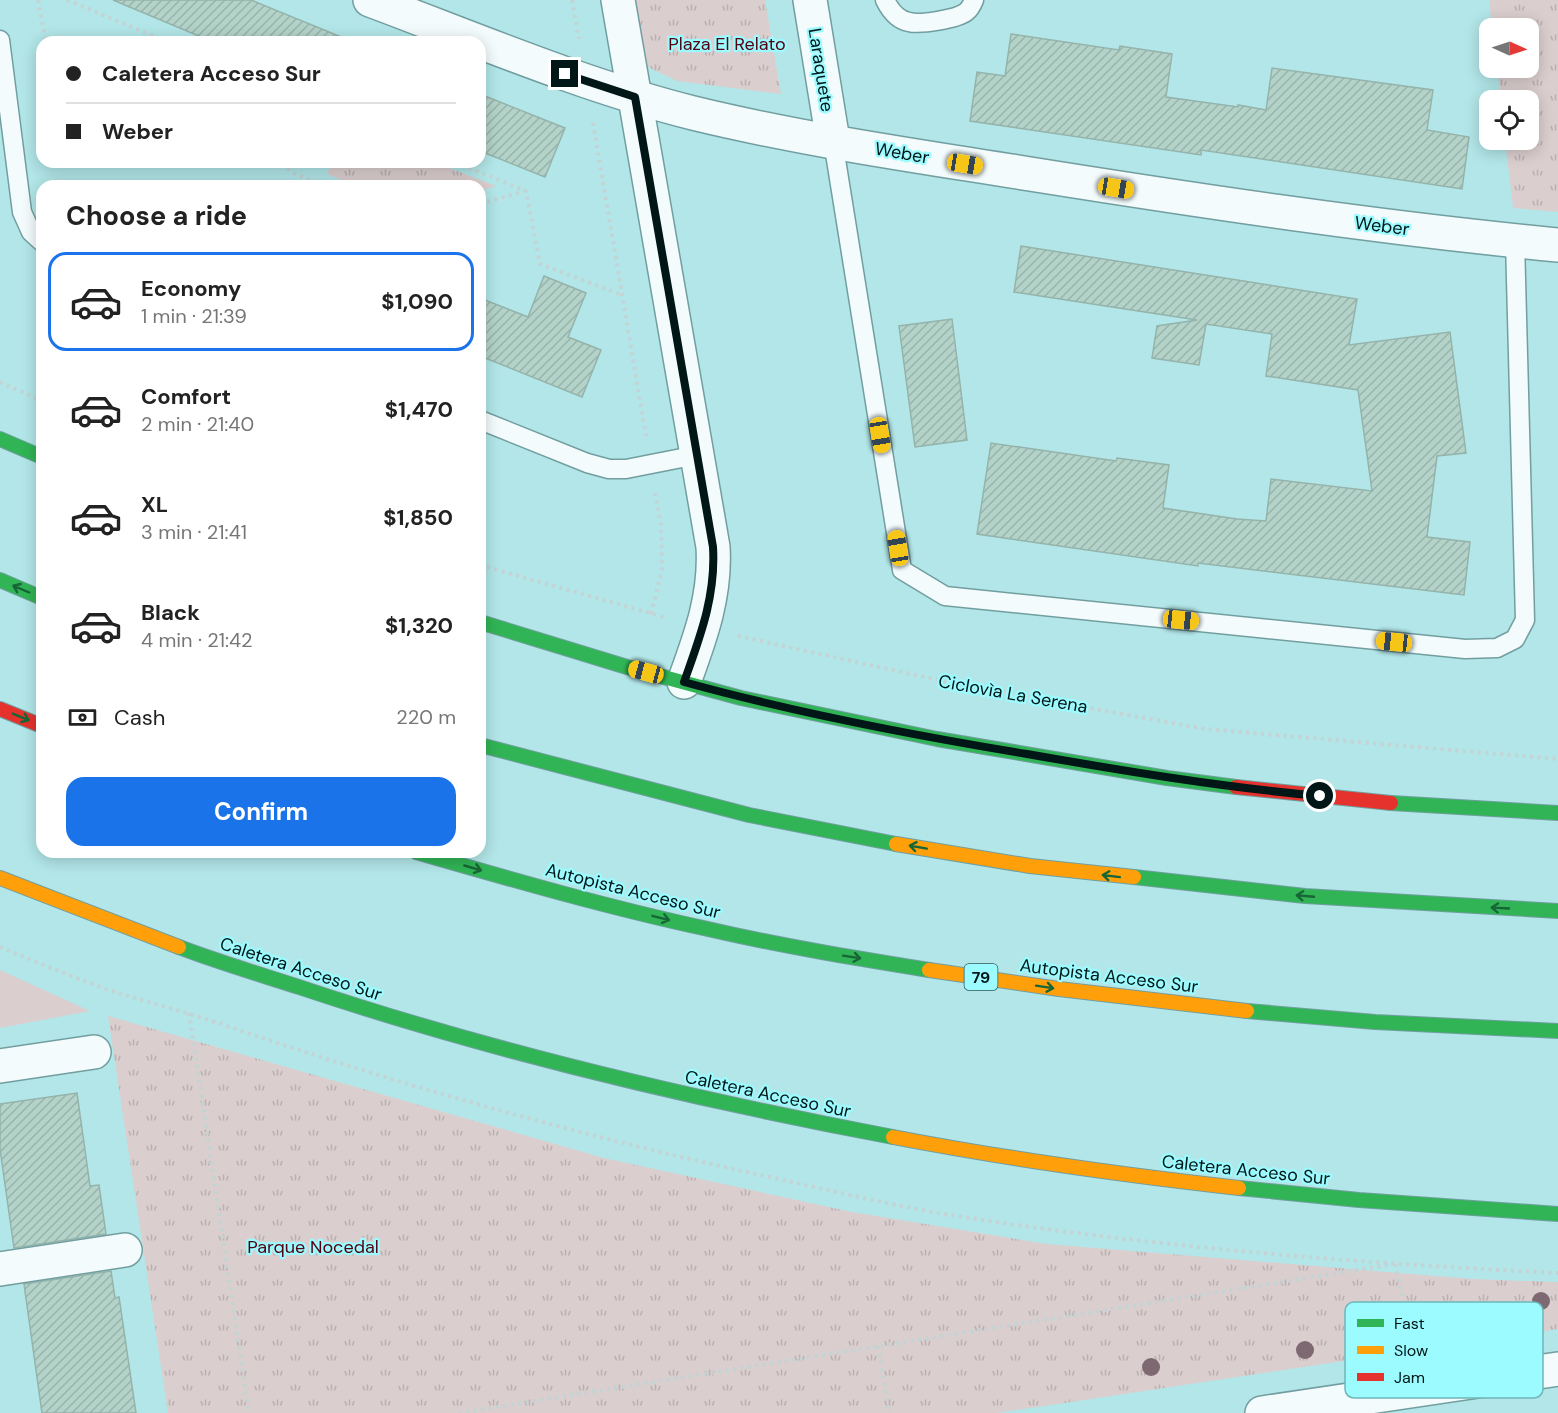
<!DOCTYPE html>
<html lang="en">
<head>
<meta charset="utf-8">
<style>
	body { margin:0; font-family:"DM Sans",sans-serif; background:#f2f2f2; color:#222; height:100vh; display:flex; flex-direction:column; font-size:22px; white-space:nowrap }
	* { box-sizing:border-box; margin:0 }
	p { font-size:20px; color:#767676 }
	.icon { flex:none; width:33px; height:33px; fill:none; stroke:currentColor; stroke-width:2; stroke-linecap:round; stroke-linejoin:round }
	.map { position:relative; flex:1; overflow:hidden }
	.drawer { position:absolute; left:36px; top:180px; width:450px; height:678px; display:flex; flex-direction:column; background:#fff; border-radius:18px; box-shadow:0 3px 15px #0003 }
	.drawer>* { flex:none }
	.banner { position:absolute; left:36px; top:36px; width:450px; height:132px; border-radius:18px; box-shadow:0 3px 15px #0003; display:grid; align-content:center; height:132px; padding:0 30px; background:#fff }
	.needle { width:39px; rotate:93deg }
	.fabs { position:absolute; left:1479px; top:18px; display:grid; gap:12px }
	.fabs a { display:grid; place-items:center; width:60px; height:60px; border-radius:12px; background:#fff; box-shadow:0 3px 15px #0003; font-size:30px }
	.end { position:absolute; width:27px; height:27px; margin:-14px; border:8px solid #001617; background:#fff; box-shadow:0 0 0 3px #fff }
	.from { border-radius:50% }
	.car { position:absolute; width:18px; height:36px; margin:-18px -9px; border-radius:8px; box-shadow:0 0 4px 2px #0007; background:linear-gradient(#f5c518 24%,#345 0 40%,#f5c518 0 76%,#345 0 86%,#f5c518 0) }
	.banner b { display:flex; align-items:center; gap:21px; height:57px; font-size:22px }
	.banner b+b { border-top:2px solid #e0e0e0 }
	.banner i { width:15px; height:15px; background:#222 }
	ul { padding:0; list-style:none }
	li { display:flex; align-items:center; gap:18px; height:99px; margin:0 12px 9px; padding:0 18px; border:3px solid transparent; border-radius:18px }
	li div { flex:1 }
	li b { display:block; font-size:22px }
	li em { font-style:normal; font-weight:700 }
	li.current { border-color:#1a73e8 }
	li>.icon { width:54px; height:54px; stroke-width:1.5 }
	h2 { padding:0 30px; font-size:27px; line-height:72px }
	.pay { display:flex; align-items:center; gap:15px; height:66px; padding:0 30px; font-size:22px }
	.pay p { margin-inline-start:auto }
	.cta { display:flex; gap:12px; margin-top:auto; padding:12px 30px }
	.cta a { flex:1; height:69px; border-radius:18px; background:#1a73e8; color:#fff; font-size:24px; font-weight:700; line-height:69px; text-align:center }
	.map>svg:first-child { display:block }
	.green { fill:#dbcecf }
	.park { fill:url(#park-tufts) }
	.building { fill:url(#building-hatch); stroke:#94b3aa; stroke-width:1.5 }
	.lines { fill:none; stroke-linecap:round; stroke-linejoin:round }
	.lane-casing { stroke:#729ea0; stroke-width:21 }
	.street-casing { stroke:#729ea0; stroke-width:36 }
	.fast-casing { stroke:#729ea0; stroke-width:16 }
	.slow-casing { stroke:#729ea0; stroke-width:16 }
	.jam-casing { stroke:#729ea0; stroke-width:16 }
	.path { stroke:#c4d3d4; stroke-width:4; stroke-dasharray:3 4.5; stroke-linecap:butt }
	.lane { stroke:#f3fbfc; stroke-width:18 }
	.street { stroke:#f3fbfc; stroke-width:33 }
	.fast { stroke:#30b455; stroke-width:14 }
	.slow { stroke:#ff9f0a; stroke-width:14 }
	.jam { stroke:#e5322d; stroke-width:14 }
	.tree { fill:#7e6872 }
	.oneway { stroke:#186536 }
	.route { stroke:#001617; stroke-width:8 }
	.labels { text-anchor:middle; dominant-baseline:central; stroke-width:4.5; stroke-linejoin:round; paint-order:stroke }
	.shield { fill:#9cfbfe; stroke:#2f5b5c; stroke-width:1.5 }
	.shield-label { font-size:16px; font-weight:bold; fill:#001617 }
	.park-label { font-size:18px; fill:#530111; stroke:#9cfbfe }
	.street-label { font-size:18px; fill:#001617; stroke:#9cfbfe }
	.key { fill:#9cfbfe; stroke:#6db6b9; stroke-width:1.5 }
	.key-label { font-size:16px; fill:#001617 }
</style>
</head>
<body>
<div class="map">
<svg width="1558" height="1413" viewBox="0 0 1558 1413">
	<defs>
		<pattern id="park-tufts" width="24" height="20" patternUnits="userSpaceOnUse" patternTransform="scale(1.5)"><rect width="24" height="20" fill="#dbcecf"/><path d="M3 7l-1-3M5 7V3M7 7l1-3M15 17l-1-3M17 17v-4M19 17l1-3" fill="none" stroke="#bab0b1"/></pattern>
		<pattern id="building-hatch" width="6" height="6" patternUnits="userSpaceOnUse" patternTransform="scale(1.5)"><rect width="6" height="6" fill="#b3d3c9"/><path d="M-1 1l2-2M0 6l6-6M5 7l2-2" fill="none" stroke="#98b4ac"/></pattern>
	</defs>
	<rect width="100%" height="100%" fill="#b2e6e8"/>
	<!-- green -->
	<polygon class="green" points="0,970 90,1011 0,1028"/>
	<!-- park -->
	<g class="park">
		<polygon points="635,0 765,0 781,94 677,81 646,66"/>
		<polygon points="1489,0 1558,0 1558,212 1513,208 1505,140 1528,140 1528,100 1501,100 1497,68 1528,68 1528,28 1492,28"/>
		<polygon points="332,162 434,162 496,186 480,191 480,186 357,186 327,174"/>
		<polygon points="108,1016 604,1158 852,1212 1047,1244 1472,1279 1558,1282 1558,1329 997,1413 168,1413"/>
	</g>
	<!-- building -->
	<g class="building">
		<polygon points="113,0 251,0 351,41 213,42"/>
		<polygon points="1011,34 1119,50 1120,46 1172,54 1166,97 1238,107 1238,105 1266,110 1272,68 1433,90 1427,130 1469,137 1462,189 1201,150 1201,155 970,121 977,72 1005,76"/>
		<polygon points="480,94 565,128 545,177 480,151"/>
		<polygon points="1021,246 1357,299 1349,345 1450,332 1466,453 1437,456 1427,537 1470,542 1464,595 1198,563 1198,566 977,534 991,443 1116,461 1117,458 1169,465 1163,508 1237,519 1266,521 1271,479 1372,491 1358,390 1266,376 1272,334 1206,324 1199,365 1152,358 1157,326 1197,320 1014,292"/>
		<polygon points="544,276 586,293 568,337 601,350 582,397 480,356 480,298 528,317"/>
		<polygon points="952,319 967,440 915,447 899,326"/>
		<polygon points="77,1093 90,1186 99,1185 106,1234 14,1248 0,1149 0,1104"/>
		<polygon points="111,1271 115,1298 119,1297 136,1413 42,1413 24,1284"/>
	</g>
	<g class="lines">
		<!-- lane casing -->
		<g class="lane-casing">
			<g id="lane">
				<path d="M 885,0 C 890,10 897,20 909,22 C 920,25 957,19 966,12 C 970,9 972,5 974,0"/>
				<polyline points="0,40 22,212 31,232 42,242"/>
				<polyline points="833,141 902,570 945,596 1465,649 1497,648 1515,639 1525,620 1515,241"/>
				<polyline points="480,420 587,463 609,469 626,469 697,455"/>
			</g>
		</g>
		<!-- street casing -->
		<g class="street-casing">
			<g id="street">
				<path d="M 370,0 C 477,40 582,85 693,113 C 804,140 918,156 1030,174 C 1206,202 1381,228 1558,245"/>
				<path d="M 618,0 L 713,547 C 716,596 700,638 684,682"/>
				<polyline points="810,0 833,141"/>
				<polyline points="0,1066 94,1052"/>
				<polyline points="0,1269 125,1250"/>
				<polyline points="1262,1413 1558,1369"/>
			</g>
		</g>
		<!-- fast casing -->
		<g class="fast-casing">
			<g id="fast">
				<polyline points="0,439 42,457"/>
				<polyline points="0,580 42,598"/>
				<polyline points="480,622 627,667 741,698 937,739 1167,778 1236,787"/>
				<polyline points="480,745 749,815 896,844"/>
				<polyline points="1391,803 1558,813"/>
				<path d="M 416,852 C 513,880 610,908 708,929 C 781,946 855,958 929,970"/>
				<polyline points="1134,877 1305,896 1558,911"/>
				<path d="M 179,947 C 218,962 259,974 299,987 C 493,1052 692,1099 893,1137"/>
				<polyline points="1247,1011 1375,1022 1558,1031"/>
				<polyline points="1239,1188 1359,1200 1558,1214"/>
			</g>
		</g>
		<!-- slow casing -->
		<g class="slow-casing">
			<g id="slow">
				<polyline points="896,844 1030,866 1134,877"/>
				<polyline points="0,878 179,947"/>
				<polyline points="929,970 1059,989 1247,1011"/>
				<path d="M 893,1137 C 1007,1159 1123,1175 1239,1188"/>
			</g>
		</g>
		<!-- jam casing -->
		<g class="jam-casing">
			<g id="jam">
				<polyline points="0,709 42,726"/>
				<polyline points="1236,787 1391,803"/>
			</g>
		</g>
		<!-- path -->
		<g class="path">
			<polyline points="38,0 46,42"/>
			<polyline points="67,0 168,42"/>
			<polyline points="572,0 579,39"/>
			<polyline points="593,123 646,436"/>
			<polyline points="284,162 290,172 327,186"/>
			<polyline points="455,162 526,191 540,264 622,295"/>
			<polyline points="480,204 525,191"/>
			<polyline points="0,382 42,401"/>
			<polyline points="480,565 667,618"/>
			<polyline points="651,614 662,570 661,525 655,493"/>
			<polyline points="738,636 947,682 1205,729 1558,759"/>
			<path d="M 0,947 C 37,962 74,978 112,991 C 150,1003 189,1013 227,1026 C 405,1087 586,1137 769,1177 C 829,1190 890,1205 950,1215 C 1152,1247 1355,1263 1558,1273"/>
			<polyline points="189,1013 249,1413"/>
			<polyline points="1395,1264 1414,1353"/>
			<polyline points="878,1346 889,1413"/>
			<polyline points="459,1413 1388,1265"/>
		</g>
		<!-- lane -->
		<use href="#lane" class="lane"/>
		<!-- street -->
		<use href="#street" class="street"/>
		<!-- fast -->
		<use href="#fast" class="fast"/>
		<!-- slow -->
		<use href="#slow" class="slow"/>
		<!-- jam -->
		<use href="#jam" class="jam"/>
	</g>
	<!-- trees -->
	<g class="tree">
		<circle cx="1541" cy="1301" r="9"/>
		<circle cx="1305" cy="1350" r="9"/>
		<circle cx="1151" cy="1367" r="9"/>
	</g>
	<!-- one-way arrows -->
	<defs><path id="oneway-shaft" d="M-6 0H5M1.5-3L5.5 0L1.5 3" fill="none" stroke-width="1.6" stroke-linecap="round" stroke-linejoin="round" transform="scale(1.5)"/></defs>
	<g class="oneway">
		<use href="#oneway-shaft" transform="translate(21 589) rotate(-157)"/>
		<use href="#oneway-shaft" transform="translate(21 717) rotate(22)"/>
		<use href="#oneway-shaft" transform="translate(918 847) rotate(-170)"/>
		<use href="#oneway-shaft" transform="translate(473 868) rotate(16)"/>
		<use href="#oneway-shaft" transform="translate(1111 876) rotate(-173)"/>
		<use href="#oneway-shaft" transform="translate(1305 896) rotate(-175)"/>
		<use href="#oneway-shaft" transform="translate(1500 908) rotate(-177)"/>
		<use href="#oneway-shaft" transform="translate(661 918) rotate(14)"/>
		<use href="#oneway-shaft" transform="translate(852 957) rotate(9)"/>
		<use href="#oneway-shaft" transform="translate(1045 987) rotate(9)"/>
	</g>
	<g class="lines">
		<!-- route -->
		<path class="route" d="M 565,74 L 635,97 L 713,547 C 716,596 700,637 684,682 C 796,713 911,735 1027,754 C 1124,771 1221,787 1320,796"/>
	</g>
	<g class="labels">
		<!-- shield labels -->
		<rect class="shield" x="964.5" y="964" width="33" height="26" rx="4.5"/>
		<g class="shield-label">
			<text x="981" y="977">79</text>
		</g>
		<!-- park labels -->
		<g class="park-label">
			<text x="727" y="44">Plaza El Relato</text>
			<text x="313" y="1247">Parque Nocedal</text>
		</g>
		<!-- street labels -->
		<g class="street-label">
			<text transform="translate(821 70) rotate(81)">Laraquete</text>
			<text transform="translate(902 153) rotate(10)">Weber</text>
			<text transform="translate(1382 226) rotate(7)">Weber</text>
			<text transform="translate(1013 694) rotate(10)">Ciclovìa La Serena</text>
			<text transform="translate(633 891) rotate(14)">Autopista Acceso Sur</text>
			<text transform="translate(301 969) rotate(18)">Caletera Acceso Sur</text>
			<text transform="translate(1109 976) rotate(7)">Autopista Acceso Sur</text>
			<text transform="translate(768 1094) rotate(12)">Caletera Acceso Sur</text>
			<text transform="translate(1246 1170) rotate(6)">Caletera Acceso Sur</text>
		</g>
	</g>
	<!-- legend -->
	<rect x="1345" y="1302" width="198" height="96" rx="9" class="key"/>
	<rect x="1357" y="1319" width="27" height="8" fill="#30b455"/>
	<rect x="1357" y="1346" width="27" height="8" fill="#ff9f0a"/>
	<rect x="1357" y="1373" width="27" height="8" fill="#e5322d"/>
	<g class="key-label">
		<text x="1394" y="1329">Fast</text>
		<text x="1394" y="1356">Slow</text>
		<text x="1394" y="1383">Jam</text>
	</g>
</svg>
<div class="fabs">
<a><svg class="needle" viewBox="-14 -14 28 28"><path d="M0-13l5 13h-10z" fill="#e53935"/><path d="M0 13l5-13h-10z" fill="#767676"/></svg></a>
<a><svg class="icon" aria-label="locate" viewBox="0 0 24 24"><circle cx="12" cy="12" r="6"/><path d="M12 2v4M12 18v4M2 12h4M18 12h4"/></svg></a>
</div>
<i class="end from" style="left:1320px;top:796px"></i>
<i class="end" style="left:565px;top:74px"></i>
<i class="car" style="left:965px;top:164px;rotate:99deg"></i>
<i class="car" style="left:1116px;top:188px;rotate:99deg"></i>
<i class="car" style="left:880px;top:435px;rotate:171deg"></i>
<i class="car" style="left:898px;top:548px;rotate:351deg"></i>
<i class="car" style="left:1181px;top:620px;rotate:96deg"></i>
<i class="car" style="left:1394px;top:642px;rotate:276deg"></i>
<i class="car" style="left:646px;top:672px;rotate:285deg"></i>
<div class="banner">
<b><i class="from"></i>Caletera Acceso Sur</b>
<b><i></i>Weber</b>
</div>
<section class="drawer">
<h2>Choose a ride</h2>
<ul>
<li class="current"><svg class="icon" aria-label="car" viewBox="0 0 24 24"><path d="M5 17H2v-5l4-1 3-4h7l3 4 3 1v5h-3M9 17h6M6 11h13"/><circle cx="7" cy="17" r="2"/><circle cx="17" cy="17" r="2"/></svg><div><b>Economy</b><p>1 min · 21:39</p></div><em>$1,090</em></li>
<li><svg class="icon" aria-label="car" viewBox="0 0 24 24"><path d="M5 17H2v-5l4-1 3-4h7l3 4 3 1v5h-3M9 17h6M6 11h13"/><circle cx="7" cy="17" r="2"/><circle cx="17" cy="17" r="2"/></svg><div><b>Comfort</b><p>2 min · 21:40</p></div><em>$1,470</em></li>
<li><svg class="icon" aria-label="car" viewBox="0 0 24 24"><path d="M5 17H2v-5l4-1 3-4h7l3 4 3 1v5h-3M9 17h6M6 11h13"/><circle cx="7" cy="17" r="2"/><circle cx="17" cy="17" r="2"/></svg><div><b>XL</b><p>3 min · 21:41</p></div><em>$1,850</em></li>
<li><svg class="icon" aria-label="car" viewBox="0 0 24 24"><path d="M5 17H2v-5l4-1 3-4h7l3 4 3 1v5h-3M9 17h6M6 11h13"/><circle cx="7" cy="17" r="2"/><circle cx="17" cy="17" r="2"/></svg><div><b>Black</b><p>4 min · 21:42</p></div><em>$1,320</em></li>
</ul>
<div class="pay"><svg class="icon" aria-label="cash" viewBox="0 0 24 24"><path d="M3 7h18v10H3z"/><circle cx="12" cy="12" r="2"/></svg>Cash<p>220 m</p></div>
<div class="cta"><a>Confirm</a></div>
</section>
</div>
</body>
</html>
